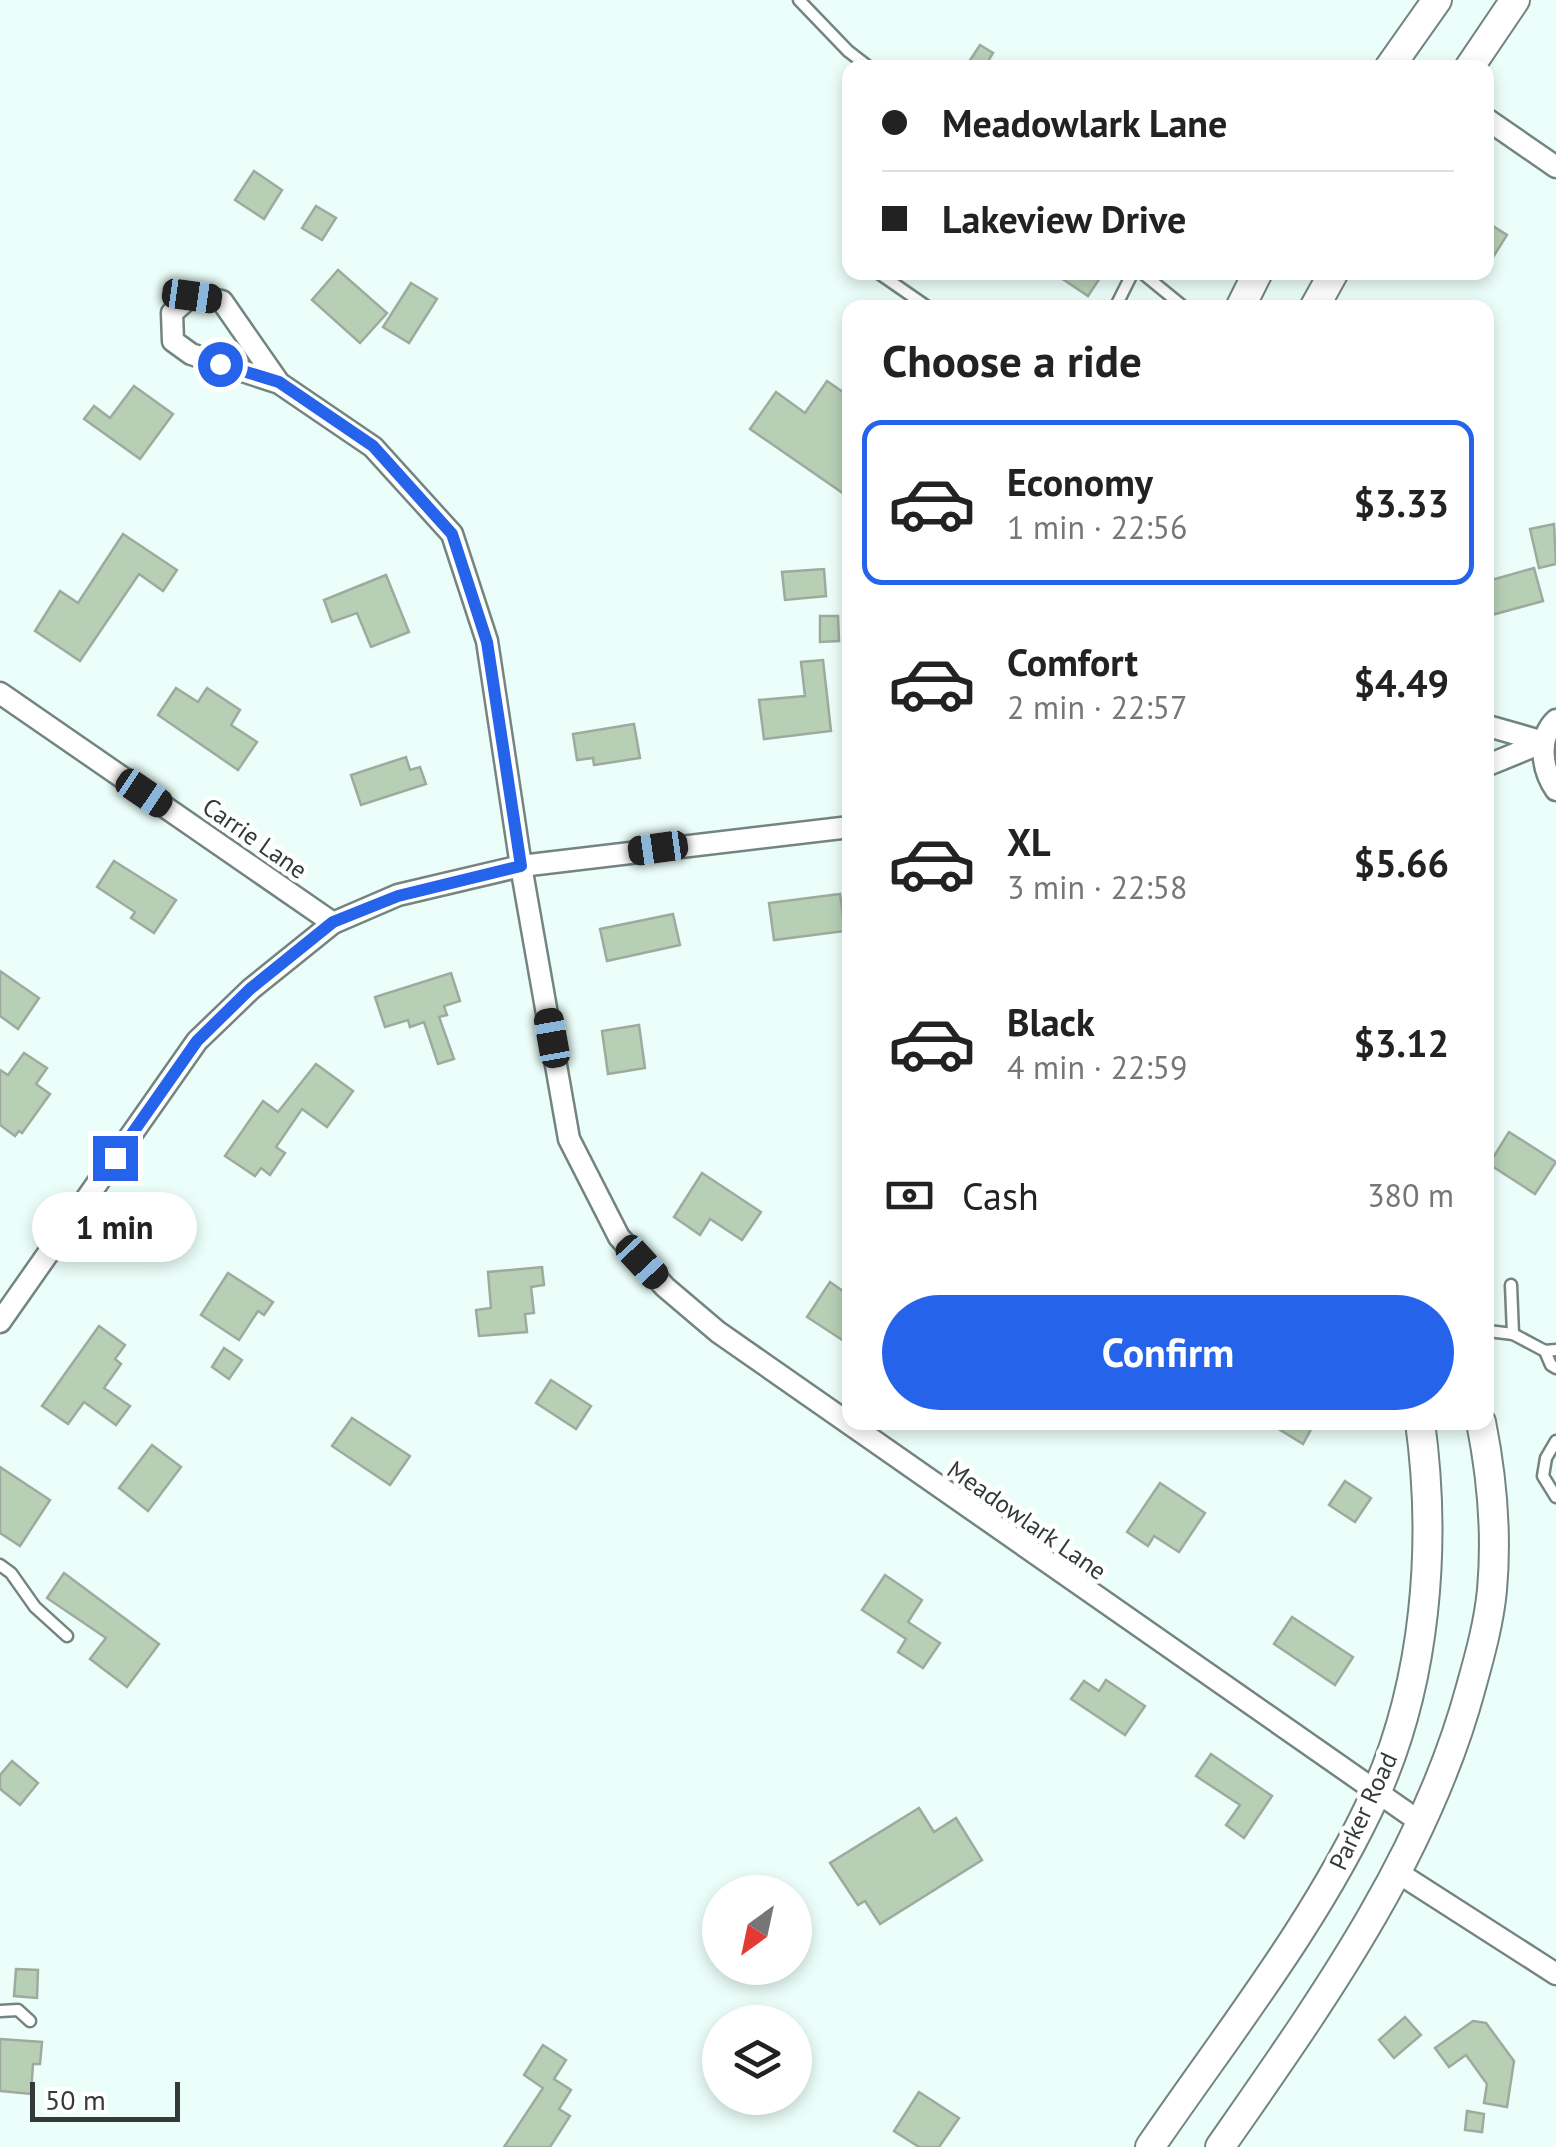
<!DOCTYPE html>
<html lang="en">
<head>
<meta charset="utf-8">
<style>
	body { margin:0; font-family:"PT Sans",sans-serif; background:#f2f2f2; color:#222; height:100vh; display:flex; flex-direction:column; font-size:38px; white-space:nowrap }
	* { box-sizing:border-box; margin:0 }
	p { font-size:32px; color:#767676 }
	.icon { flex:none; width:55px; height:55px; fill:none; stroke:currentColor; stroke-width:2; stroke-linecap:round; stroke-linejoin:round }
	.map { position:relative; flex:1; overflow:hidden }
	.side { position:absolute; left:842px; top:300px; width:652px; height:1130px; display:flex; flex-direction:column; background:#fff; border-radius:20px; box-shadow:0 5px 15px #0003 }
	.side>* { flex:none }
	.hud { position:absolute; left:842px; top:60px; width:652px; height:220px; border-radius:20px; box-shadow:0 5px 15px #0003; display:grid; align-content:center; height:220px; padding:0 40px; background:#fff }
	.needle { width:65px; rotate:213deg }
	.fabs { position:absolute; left:702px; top:1875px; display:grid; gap:20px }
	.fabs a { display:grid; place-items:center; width:110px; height:110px; border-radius:50%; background:#fff; box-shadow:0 5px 15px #0003; font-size:50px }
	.scale { position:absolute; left:30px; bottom:25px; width:150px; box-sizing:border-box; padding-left:10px; border:5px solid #333a38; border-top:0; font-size:28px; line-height:35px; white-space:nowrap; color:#333a38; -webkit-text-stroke:8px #fff; paint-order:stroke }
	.end { position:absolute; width:45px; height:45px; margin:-22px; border:12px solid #2563eb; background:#fff; box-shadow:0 0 0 5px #fff }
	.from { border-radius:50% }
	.bubble { position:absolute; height:70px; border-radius:35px; background:#fff; box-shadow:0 5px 15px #0003; font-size:32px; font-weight:800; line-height:70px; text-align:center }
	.car { position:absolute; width:30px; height:60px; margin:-30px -15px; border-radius:12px; box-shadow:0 0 8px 2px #0007; background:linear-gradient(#222 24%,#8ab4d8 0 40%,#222 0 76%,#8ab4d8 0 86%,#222 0) }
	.hud b { display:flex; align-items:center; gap:35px; height:95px; font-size:38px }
	.hud b+b { border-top:2px solid #e0e0e0 }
	.hud i { width:25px; height:25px; background:#222 }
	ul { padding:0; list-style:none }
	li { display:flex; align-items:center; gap:30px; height:165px; margin:0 20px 15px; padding:0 20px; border:5px solid transparent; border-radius:20px }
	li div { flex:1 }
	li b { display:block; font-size:38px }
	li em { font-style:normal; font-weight:800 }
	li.active { border-color:#2563eb }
	li>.icon { width:90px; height:90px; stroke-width:1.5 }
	h2 { padding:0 40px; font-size:45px; line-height:120px }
	.pay { display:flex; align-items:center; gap:25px; height:110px; padding:0 40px; font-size:38px }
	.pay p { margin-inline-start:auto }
	.button { display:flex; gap:20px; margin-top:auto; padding:20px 40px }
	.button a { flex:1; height:115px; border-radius:60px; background:#2563eb; color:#fff; font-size:40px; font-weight:800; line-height:115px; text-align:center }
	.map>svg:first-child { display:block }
	.building { fill:#b7d0b5; stroke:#9faa9e; stroke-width:2.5 }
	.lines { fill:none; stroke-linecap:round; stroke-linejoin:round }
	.lane-casing { stroke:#748581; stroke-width:15 }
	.street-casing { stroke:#748581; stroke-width:25 }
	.secondary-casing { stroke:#748581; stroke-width:32 }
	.lane { stroke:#fff; stroke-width:10 }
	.street { stroke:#fff; stroke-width:20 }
	.secondary { stroke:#fff; stroke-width:28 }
	.route { stroke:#2563eb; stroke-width:12 }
	.labels { text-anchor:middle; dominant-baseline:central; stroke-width:9; stroke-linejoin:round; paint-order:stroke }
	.street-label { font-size:25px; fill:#333a38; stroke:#fff }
</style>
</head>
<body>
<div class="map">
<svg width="1556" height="2147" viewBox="0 0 1556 2147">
	<rect width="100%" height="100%" fill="#ebfef9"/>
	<!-- building -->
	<g class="building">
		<polygon points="980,45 993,53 984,68 965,68"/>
		<polygon points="254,171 282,190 264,219 235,200"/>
		<polygon points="316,206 336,218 322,240 302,228"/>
		<polygon points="1488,223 1507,235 1488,265"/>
		<polygon points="338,270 387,313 360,343 312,300"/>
		<polygon points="1052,272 1104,272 1088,296"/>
		<polygon points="411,283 437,299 409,343 383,327"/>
		<polygon points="827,381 850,397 850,498 750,429 776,392 805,413"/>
		<polygon points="134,386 173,414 140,459 84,419 94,406 110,418"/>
		<polygon points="1554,524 1556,564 1539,568 1530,529"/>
		<polygon points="123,534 177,570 163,591 139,574 80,661 35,631 60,591 78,603"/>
		<polygon points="1534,568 1543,601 1488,616 1488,581"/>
		<polygon points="824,569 826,596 785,600 782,572"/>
		<polygon points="386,575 409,632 371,647 357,613 332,622 324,600"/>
		<polygon points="820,616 838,616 839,641 820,642"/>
		<polygon points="823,660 831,731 764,739 759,700 805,696 801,662"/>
		<polygon points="176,688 198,702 207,688 240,710 231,725 257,742 238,770 158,715"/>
		<polygon points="634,724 640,758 594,765 593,758 577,760 573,734"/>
		<polygon points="406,757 410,770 420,767 426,784 361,805 351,775"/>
		<polygon points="114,861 176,900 154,933 131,918 135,912 97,887"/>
		<polygon points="840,894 845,931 774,940 769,903"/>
		<polygon points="673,914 680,945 607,961 600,929"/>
		<polygon points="0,971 39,998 18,1029 0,1016"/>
		<polygon points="451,973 460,1001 444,1006 447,1015 439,1017 454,1059 438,1064 424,1022 410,1027 408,1020 385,1027 375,997"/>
		<polygon points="639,1025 645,1068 608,1074 602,1031"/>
		<polygon points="24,1053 47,1068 36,1084 50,1094 22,1133 19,1131 15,1136 0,1125 0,1070 8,1075"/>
		<polygon points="316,1064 353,1091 327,1127 302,1109 276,1147 285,1153 270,1175 261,1168 255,1176 225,1156 263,1101 278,1112"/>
		<polygon points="1509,1132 1556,1162 1535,1194 1489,1164"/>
		<polygon points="702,1173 761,1212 742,1240 710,1219 700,1235 674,1217"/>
		<polygon points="542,1267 544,1285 531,1287 534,1313 525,1314 527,1332 479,1336 476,1310 491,1308 488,1272"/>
		<polygon points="228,1273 273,1302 264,1315 258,1311 239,1340 201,1315"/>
		<polygon points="830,1282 850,1296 850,1345 807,1317"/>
		<polygon points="99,1326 125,1345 115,1359 121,1364 104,1388 130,1406 116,1425 84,1402 68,1424 42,1406"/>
		<polygon points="224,1348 242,1360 229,1379 212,1367"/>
		<polygon points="551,1380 591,1406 576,1429 536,1403"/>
		<polygon points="352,1418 410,1456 390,1485 332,1446"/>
		<polygon points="1267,1422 1315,1422 1303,1444"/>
		<polygon points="152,1445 181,1467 148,1511 119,1488"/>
		<polygon points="0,1467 50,1500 20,1546 0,1533"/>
		<polygon points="1345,1481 1371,1498 1355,1522 1329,1505"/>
		<polygon points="1160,1483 1205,1513 1179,1552 1154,1536 1148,1546 1127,1532"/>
		<polygon points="64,1573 159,1644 127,1687 90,1659 106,1638 47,1598"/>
		<polygon points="885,1575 922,1600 908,1622 940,1643 923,1668 898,1652 906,1639 862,1610"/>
		<polygon points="1292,1617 1353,1657 1335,1685 1274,1644"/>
		<polygon points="1106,1680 1145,1706 1125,1735 1071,1699 1084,1681 1099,1691"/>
		<polygon points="1211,1754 1272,1796 1244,1838 1226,1825 1240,1805 1196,1776"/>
		<polygon points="12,1761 38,1783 20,1805 0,1789 0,1775"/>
		<polygon points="919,1808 934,1832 956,1818 982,1860 880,1924 865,1901 858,1905 830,1863"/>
		<polygon points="16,1969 38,1970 37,1998 14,1996"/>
		<polygon points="1405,2017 1421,2035 1394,2058 1379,2040"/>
		<polygon points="1473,2021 1486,2023 1514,2061 1507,2107 1484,2103 1487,2084 1466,2055 1449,2067 1435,2048"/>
		<polygon points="0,2039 42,2042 40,2064 33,2064 31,2094 0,2091"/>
		<polygon points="543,2045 566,2060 554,2079 571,2090 559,2109 570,2116 550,2147 504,2147 543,2088 524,2075"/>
		<polygon points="919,2092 959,2118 939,2147 919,2147 894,2131"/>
		<polygon points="1467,2111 1484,2114 1482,2132 1465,2130"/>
	</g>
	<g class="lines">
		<!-- lane casing -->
		<g class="lane-casing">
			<g id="lane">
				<polyline points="799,0 848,51 870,68"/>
				<polyline points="877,272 929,308"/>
				<polyline points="1141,272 1185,308"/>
				<polyline points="1115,308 1133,272"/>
				<polyline points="1511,1285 1513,1334"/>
				<polyline points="1488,1331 1513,1334 1545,1351 1556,1350"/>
				<polyline points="1545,1351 1551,1365 1556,1368"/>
				<polyline points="1556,1441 1546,1458 1543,1476 1556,1497"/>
				<polyline points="0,1565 11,1573 35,1607 67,1636"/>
				<polyline points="0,2011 18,2010 30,2021"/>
			</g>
		</g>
		<!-- street casing -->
		<g class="street-casing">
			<g id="street">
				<polyline points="1488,120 1556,167"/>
				<polyline points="279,383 191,354 173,341 172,313 191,296 222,301 279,383 373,447 452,534 487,641 521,866 569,1139 619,1237 665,1287 718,1332 1423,1824"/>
				<polyline points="0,693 333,923"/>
				<path d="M 1556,720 C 1537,738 1542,770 1556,790"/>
				<polyline points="1488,726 1544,742"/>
				<polyline points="1488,765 1544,742"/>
				<polyline points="0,1322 197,1041 251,989 333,923 398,895 521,866 850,827"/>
				<polyline points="1397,1872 1556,1974"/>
			</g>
		</g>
		<!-- secondary casing -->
		<g class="secondary-casing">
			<g id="secondary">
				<polyline points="1389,68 1437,0"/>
				<polyline points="1469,68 1515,0"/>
				<polyline points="1240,308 1258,272"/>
				<polyline points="1314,308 1334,272"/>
				<path d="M 1150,2147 C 1228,2033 1317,1922 1375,1795 C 1426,1682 1437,1545 1420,1422"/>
				<path d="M 1220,2147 C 1320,2003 1425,1858 1471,1687 C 1480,1655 1489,1622 1492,1590 C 1497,1534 1492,1477 1481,1422"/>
			</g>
		</g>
		<!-- lane -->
		<use href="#lane" class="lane"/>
		<!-- street -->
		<use href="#street" class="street"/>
		<!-- secondary -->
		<use href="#secondary" class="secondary"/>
	</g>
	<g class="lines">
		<!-- route -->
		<polyline class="route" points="115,1158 197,1041 250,989 333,922 398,896 521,866 487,642 452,534 373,446 279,382 220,364"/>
	</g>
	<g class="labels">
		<!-- street labels -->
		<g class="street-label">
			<text transform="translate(255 838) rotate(35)">Carrie Lane</text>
			<text transform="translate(1027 1520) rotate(35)">Meadowlark Lane</text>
			<text transform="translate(1363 1811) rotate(-65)">Parker Road</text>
		</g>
	</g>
</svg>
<div class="fabs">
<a><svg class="needle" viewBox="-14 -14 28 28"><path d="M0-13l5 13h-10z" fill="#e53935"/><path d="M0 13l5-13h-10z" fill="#767676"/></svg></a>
<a><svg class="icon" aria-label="layers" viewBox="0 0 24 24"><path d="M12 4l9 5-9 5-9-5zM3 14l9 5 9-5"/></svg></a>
</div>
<div class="scale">50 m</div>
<i class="end from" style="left:220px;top:364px"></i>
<i class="end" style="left:115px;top:1158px"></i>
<div class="bubble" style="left:32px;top:1192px;width:165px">1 min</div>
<i class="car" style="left:192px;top:296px;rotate:98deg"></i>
<i class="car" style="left:144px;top:793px;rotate:124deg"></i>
<i class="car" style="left:658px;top:848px;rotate:262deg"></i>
<i class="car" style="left:552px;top:1038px;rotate:350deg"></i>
<i class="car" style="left:642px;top:1262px;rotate:137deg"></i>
<div class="hud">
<b><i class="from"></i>Meadowlark Lane</b>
<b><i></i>Lakeview Drive</b>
</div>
<section class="side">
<h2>Choose a ride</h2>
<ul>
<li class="active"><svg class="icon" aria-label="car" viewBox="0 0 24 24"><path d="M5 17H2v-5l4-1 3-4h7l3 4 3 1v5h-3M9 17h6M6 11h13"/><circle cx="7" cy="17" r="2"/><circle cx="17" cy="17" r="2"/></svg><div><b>Economy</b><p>1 min · 22:56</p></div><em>$3.33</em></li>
<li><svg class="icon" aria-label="car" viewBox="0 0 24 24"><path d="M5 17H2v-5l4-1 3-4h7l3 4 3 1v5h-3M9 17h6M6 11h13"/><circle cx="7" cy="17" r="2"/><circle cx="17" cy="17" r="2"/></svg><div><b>Comfort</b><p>2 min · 22:57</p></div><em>$4.49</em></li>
<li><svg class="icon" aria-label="car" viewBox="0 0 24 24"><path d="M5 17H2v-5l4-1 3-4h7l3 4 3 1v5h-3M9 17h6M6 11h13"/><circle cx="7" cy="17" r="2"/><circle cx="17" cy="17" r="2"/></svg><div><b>XL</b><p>3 min · 22:58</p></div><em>$5.66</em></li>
<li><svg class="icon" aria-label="car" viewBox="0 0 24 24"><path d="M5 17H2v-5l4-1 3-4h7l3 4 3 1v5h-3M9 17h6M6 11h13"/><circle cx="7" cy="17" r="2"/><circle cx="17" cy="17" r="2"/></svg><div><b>Black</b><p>4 min · 22:59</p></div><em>$3.12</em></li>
</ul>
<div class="pay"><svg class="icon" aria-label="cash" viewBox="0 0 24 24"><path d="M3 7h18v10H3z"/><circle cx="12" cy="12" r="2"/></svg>Cash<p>380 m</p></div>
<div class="button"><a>Confirm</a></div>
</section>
</div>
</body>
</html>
